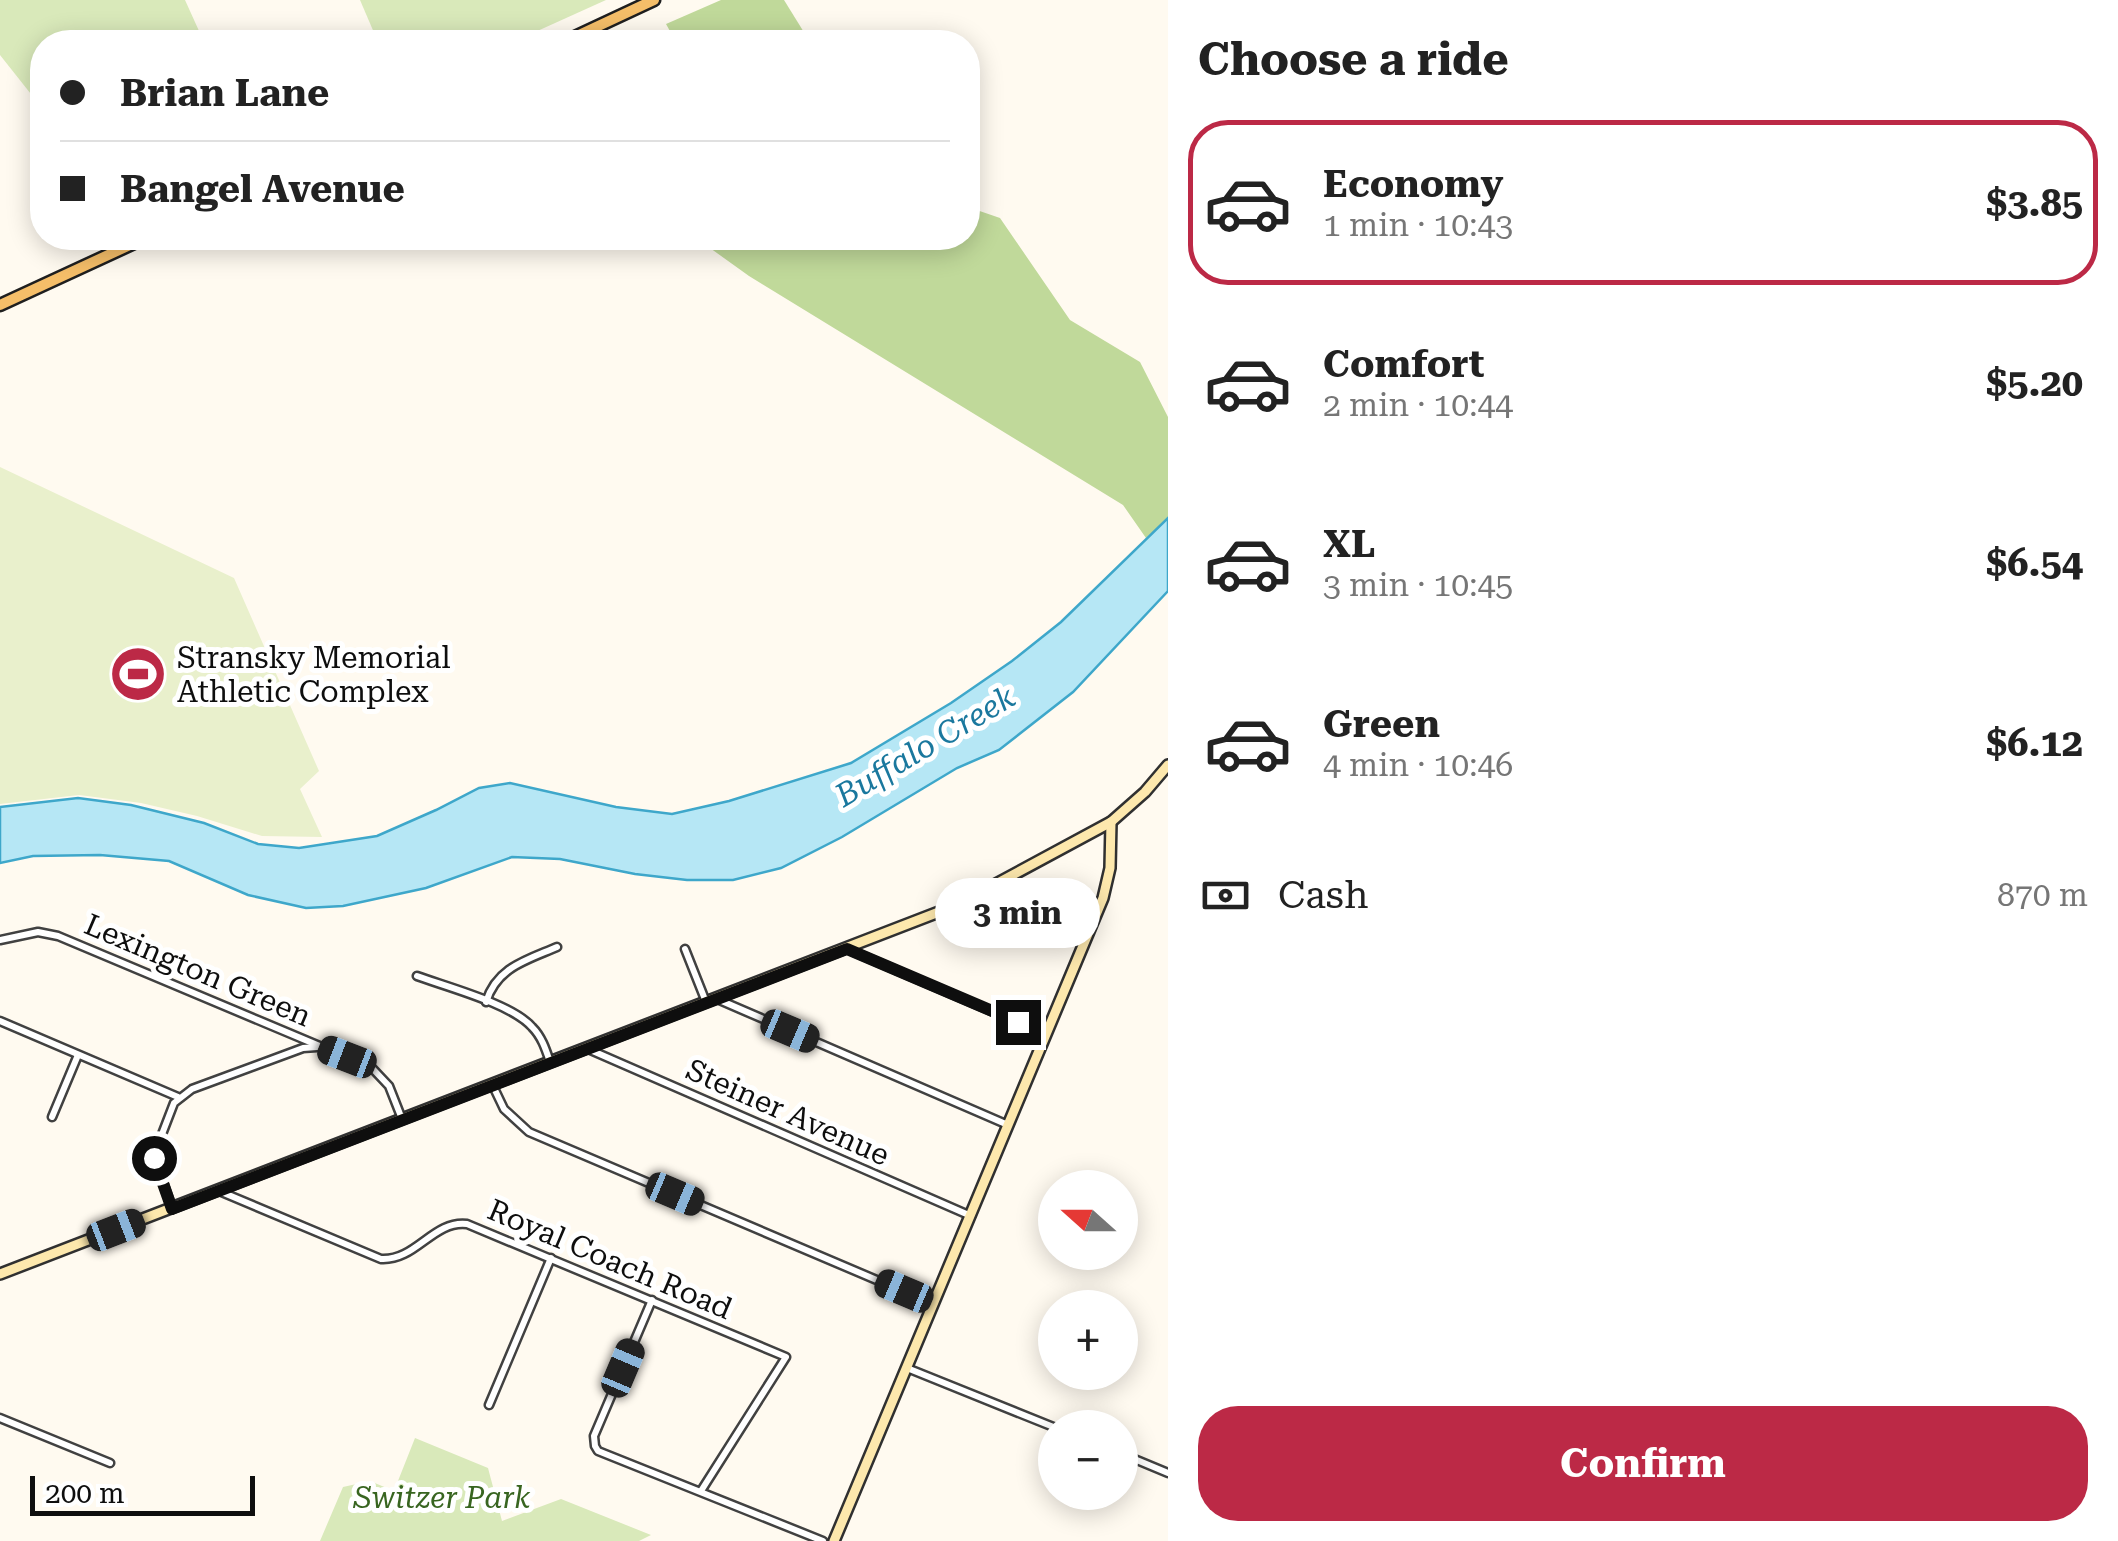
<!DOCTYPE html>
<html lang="en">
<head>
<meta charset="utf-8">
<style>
	body { margin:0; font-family:"Roboto Serif",serif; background:#f2f2f2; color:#222; height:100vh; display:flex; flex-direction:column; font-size:38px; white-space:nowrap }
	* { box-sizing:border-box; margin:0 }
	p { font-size:32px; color:#767676 }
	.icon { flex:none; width:55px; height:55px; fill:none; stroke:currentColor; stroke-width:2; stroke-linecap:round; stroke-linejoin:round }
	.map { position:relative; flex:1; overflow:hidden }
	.side { display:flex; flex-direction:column; background:#fff; width:950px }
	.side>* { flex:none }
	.guide { position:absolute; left:30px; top:30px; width:950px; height:220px; border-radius:40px; box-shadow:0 5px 25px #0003; display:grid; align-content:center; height:220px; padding:0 30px; background:#fff }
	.needle { width:65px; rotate:291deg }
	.controls { position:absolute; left:1038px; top:1170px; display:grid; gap:20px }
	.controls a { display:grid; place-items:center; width:100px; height:100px; border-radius:50%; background:#fff; box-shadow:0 5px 25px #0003; font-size:50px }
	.scale { position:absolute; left:30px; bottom:25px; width:225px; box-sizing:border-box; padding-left:10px; border:5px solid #0e0e0e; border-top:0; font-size:28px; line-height:35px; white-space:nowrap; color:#0e0e0e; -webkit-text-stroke:8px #fff; paint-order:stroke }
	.end { position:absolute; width:45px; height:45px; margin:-22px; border:12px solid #0e0e0e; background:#fff; box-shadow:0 0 0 5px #fff }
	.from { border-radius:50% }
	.bubble { position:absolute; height:70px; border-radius:35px; background:#fff; box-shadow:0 5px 25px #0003; font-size:32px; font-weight:700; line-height:70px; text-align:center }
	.car { position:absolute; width:30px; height:60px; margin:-30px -15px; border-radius:12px; box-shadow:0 0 8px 2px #0007; background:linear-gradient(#222 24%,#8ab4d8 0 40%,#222 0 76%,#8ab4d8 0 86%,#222 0) }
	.guide b { display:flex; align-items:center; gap:35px; height:95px; font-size:38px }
	.guide b+b { border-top:2px solid #e0e0e0 }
	.guide i { width:25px; height:25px; background:#222 }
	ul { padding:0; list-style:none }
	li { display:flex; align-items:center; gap:30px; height:165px; margin:0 20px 15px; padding:0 10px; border:5px solid transparent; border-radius:40px }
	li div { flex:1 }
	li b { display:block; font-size:38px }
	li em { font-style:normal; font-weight:700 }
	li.selected { border-color:#bc2946 }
	li>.icon { width:90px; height:90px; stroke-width:1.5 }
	h2 { padding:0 30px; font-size:45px; line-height:120px }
	.pay { display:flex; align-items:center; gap:25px; height:110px; padding:0 30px; font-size:38px }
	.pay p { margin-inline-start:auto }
	.action { display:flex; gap:20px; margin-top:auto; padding:20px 30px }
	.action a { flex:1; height:115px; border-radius:40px; background:#bc2946; color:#fff; font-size:40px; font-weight:700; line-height:115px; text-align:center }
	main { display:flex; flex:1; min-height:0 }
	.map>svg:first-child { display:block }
	.green { fill:#d9e9ba }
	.forest { fill:#c0d99a }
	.pitch { fill:#e9f0cc }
	.water { fill:#b6e7f5; stroke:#3ea7ca; stroke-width:2.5 }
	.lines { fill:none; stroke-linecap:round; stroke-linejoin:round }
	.street-casing { stroke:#414141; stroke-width:11 }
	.secondary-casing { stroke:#303030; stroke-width:14 }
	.primary-casing { stroke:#1f1f1f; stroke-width:15 }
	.street { stroke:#fff; stroke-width:6 }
	.secondary { stroke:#fde8ad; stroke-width:9 }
	.primary { stroke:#f5be69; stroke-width:10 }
	.route { stroke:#0e0e0e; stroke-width:12 }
	.labels { text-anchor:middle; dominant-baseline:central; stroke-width:10; stroke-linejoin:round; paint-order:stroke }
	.poi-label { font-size:30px; fill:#0e0e0e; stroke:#fff; text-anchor:start }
	.street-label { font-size:30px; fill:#0e0e0e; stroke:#fff }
	.park-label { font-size:30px; font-style:italic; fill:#386520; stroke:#fff }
	.water-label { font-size:32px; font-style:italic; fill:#1a789e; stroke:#fff }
</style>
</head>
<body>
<main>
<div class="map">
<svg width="1168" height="1541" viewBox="0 0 1168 1541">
	<rect width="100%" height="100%" fill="#fffaf0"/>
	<!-- green -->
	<g class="green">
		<polygon points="0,0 185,0 204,42 42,42 42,108 0,55"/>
		<polygon points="360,0 606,0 513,42 378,42"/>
		<polygon points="415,1438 488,1468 502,1521 561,1499 651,1535 639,1541 320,1541 343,1487 370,1481 394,1491"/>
	</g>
	<!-- forest -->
	<g class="forest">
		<polygon points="721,0 784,0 810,42 676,42 666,24"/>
		<polygon points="968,207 1000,218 1070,320 1140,362 1168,417 1168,518 1146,538 1123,505 749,276 696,238 968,238"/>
	</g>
	<!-- pitch -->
	<polygon class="pitch" points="0,467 234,578 319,771 300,789 322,837 262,836 197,816 141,803 79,795 0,804"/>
	<!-- water -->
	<polygon class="water" points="1168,518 1168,591 1073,692 999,750 957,768 842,837 781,868 733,880 687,880 635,874 560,859 512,857 426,888 343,906 306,908 248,895 169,861 100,855 33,856 0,863 0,807 78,798 131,805 204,823 258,844 299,848 377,836 436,810 479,788 510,783 616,807 672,814 729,801 851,763 951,703 1012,661 1061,622"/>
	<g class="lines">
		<!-- street casing -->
		<g class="street-casing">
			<g id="street">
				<polyline points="0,940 38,932 58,936 372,1068 389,1086 402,1119"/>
				<polyline points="685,949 706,1002"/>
				<polyline points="847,949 1045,1034"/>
				<path d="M 417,976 C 447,987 512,1004 532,1027 C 542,1037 546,1050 550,1062"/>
				<polyline points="717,999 1008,1125"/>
				<path d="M 486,1002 C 497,967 527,960 557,947"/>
				<polyline points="0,1021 178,1097"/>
				<polyline points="588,1049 971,1216"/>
				<polyline points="493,1086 504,1109 529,1132 933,1304"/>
				<polyline points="52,1117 78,1055"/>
				<path d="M 219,1191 L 381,1259 C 416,1261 433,1220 467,1224 L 786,1357 L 701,1491"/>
				<polyline points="172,1208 154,1155 174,1103 192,1089 303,1048 317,1047"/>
				<polyline points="652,1300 594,1436 595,1446 598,1451 823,1541"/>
				<polyline points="907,1368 1056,1428"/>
				<polyline points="489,1405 551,1258"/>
				<polyline points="0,1418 110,1463"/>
				<polyline points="1120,1453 1168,1473"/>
			</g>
		</g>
		<!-- secondary casing -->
		<g class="secondary-casing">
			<g id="secondary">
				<polyline points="0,1274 957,905 1111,822 1145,792 1168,765"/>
				<polyline points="834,1541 1103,898 1110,868 1111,822"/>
			</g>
		</g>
		<!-- primary casing -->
		<g class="primary-casing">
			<g id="primary">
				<polyline points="564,42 654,0"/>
				<polyline points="0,305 145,238"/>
			</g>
		</g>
		<!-- street -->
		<use href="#street" class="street"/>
		<!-- secondary -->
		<use href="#secondary" class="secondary"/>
		<!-- primary -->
		<use href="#primary" class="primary"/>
	</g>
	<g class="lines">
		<!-- route -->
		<polyline class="route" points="154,1158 172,1209 847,949 1018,1022"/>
	</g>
	<!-- icons -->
	<defs>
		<g id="stadium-disc" transform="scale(2.875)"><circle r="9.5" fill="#bc2946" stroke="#fff"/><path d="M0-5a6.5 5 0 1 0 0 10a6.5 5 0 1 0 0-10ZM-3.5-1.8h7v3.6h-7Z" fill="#fff"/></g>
	</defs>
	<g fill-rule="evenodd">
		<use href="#stadium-disc" x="138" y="674"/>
	</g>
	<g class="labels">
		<!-- poi labels -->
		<g class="poi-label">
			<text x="177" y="657">Stransky Memorial<tspan x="177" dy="34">Athletic Complex</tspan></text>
		</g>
		<!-- street labels -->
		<g class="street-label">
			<text transform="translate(198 970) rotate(23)">Lexington Green</text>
			<text transform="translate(788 1112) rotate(24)">Steiner Avenue</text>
			<text transform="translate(610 1259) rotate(23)">Royal Coach Road</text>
		</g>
		<!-- park labels -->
		<g class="park-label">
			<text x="442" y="1497">Switzer Park</text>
		</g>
		<!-- water labels -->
		<g class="water-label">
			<text transform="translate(925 746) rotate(-31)">Buffalo Creek</text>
		</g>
	</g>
</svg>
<div class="controls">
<a><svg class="needle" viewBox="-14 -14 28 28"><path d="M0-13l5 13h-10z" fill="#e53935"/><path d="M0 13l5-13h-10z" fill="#767676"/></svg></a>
<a>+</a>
<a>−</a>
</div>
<div class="scale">200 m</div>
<i class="end from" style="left:154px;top:1158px"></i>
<i class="end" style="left:1018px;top:1022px"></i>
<div class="bubble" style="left:935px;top:878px;width:165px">3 min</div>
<i class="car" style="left:790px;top:1031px;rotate:113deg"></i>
<i class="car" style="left:347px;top:1057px;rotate:291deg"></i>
<i class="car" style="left:675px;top:1194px;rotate:113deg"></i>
<i class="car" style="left:116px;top:1230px;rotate:69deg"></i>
<i class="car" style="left:904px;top:1291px;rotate:293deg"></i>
<i class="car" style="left:623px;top:1368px;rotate:23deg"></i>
<div class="guide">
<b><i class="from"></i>Brian Lane</b>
<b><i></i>Bangel Avenue</b>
</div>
</div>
<section class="side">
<h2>Choose a ride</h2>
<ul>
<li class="selected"><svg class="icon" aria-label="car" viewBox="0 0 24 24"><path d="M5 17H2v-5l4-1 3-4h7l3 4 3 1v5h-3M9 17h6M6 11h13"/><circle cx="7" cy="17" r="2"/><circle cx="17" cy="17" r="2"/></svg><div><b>Economy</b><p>1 min · 10:43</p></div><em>$3.85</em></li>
<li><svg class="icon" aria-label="car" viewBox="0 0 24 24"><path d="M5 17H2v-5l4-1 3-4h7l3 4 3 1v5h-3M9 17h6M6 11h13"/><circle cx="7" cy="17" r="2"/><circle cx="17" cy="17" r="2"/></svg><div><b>Comfort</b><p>2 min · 10:44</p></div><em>$5.20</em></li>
<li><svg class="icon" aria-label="car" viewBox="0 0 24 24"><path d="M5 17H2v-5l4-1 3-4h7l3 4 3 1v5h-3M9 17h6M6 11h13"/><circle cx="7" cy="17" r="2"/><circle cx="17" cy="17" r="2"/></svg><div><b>XL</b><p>3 min · 10:45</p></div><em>$6.54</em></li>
<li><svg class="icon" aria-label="car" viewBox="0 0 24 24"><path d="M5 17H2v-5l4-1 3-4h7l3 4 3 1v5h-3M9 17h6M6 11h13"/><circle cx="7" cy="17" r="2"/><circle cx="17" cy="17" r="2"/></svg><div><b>Green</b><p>4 min · 10:46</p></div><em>$6.12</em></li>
</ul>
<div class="pay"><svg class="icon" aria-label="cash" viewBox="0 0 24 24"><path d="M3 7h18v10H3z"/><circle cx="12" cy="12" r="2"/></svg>Cash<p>870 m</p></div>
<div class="action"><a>Confirm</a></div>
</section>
</main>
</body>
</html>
